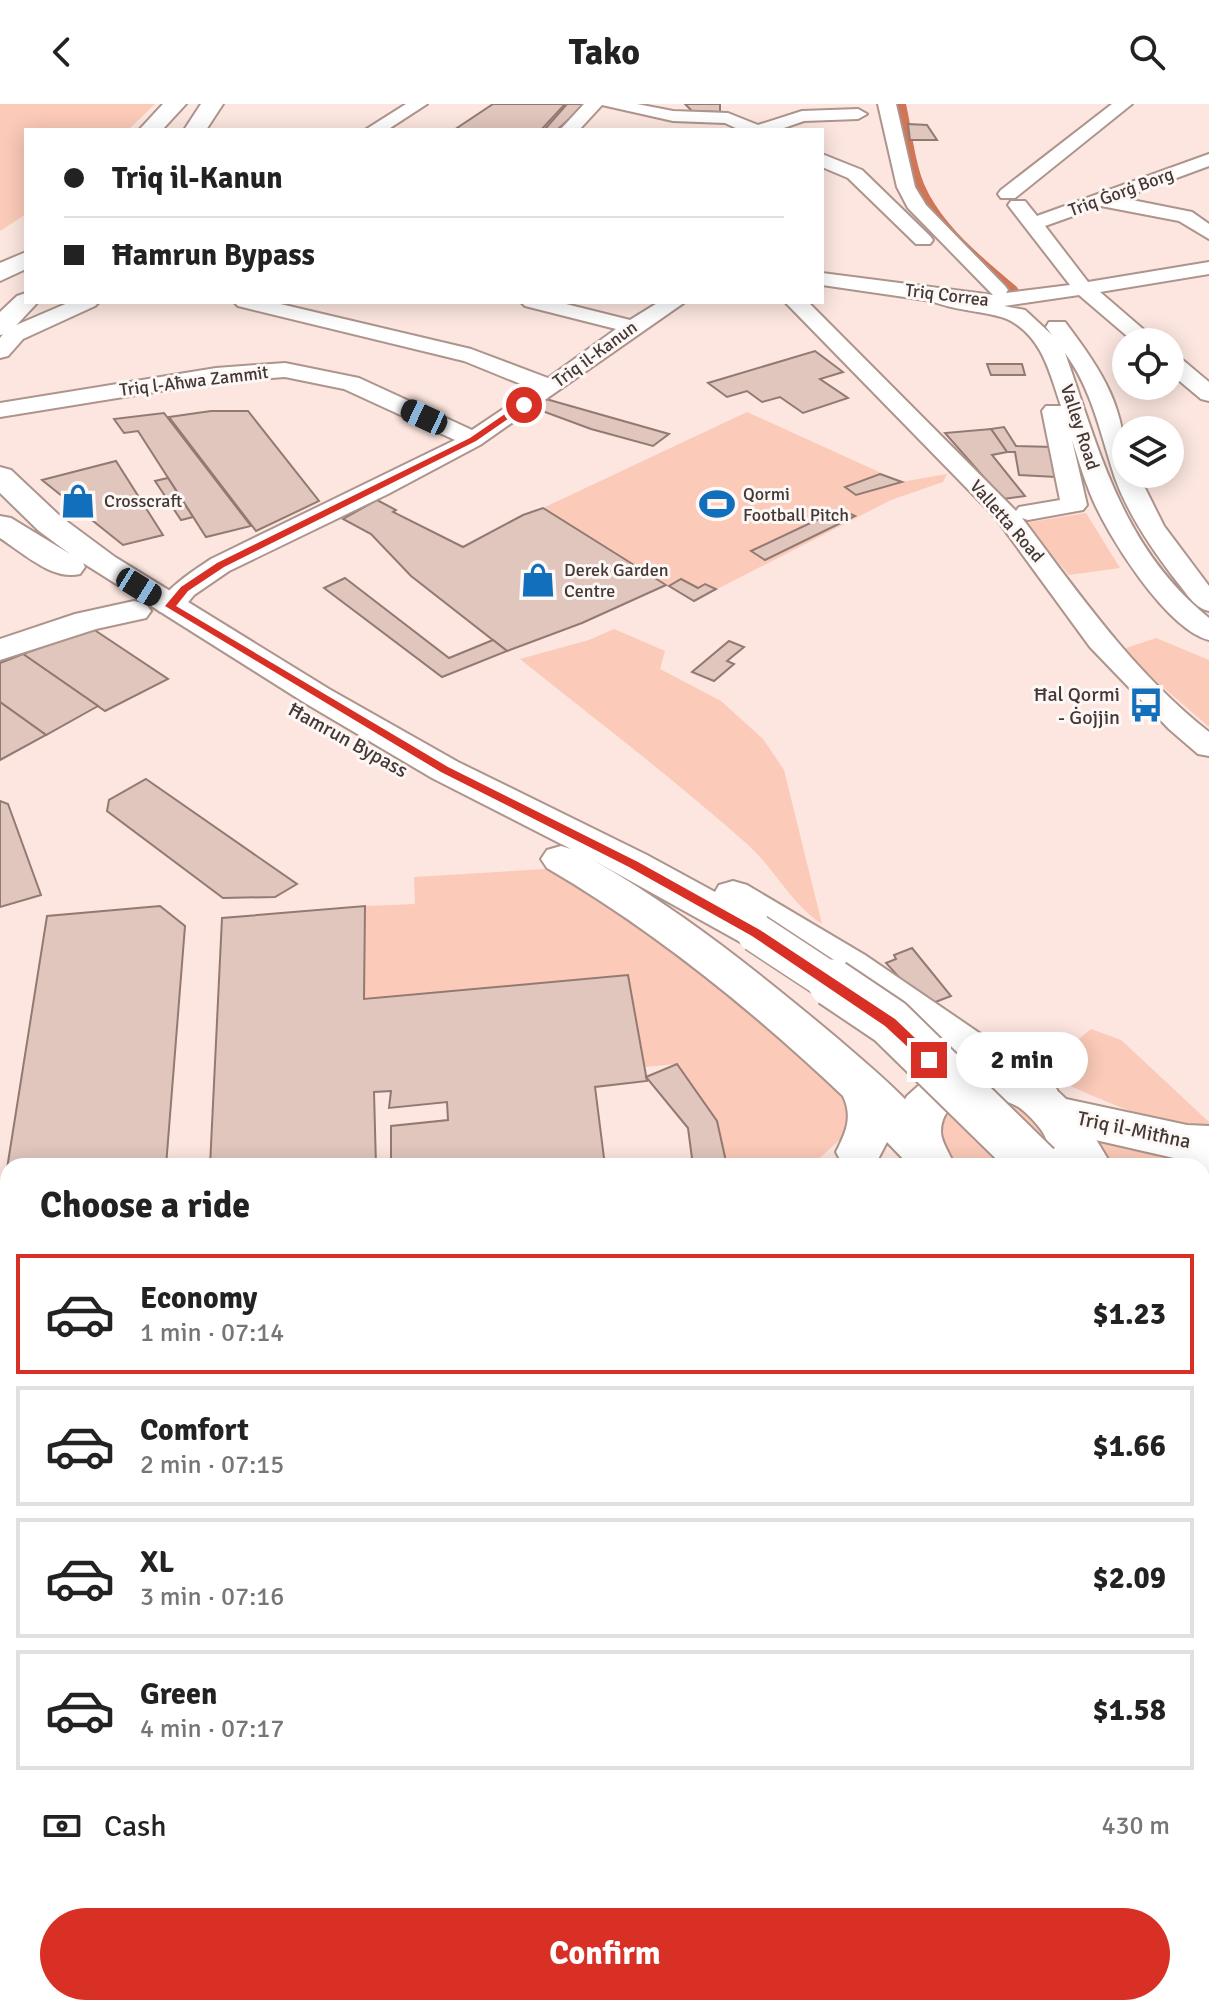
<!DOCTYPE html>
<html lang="en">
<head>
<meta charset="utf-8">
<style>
	body { margin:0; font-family:Signika,sans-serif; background:#f2f2f2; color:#222; height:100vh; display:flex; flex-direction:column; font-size:30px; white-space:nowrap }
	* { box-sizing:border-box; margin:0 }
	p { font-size:26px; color:#767676 }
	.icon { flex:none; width:44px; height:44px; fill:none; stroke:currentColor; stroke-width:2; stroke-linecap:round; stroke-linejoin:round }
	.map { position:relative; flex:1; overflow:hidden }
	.side { position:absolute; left:0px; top:1054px; width:1210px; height:858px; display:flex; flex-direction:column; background:#fff; border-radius:24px 24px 0 0; box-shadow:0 4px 20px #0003 }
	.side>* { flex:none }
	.banner { position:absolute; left:24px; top:24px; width:800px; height:176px; border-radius:0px; box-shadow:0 4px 20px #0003; display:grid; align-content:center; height:176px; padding:0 40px; background:#fff }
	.fabs { position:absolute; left:1112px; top:224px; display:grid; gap:16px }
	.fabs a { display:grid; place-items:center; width:72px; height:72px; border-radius:50%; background:#fff; box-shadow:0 4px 20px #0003; font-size:40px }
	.end { position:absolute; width:36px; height:36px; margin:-18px; border:10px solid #d93025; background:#fff; box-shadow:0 0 0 4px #fff }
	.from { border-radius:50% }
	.bubble { position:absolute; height:56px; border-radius:28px; background:#fff; box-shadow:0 4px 20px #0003; font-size:26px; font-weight:800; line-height:56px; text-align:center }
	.car { position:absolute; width:24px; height:48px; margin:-24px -12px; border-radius:10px; box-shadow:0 0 6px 2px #0007; background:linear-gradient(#222 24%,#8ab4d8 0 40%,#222 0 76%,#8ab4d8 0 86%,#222 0) }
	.banner b { display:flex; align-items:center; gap:28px; height:76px; font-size:30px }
	.banner b+b { border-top:2px solid #e0e0e0 }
	.banner i { width:20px; height:20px; background:#222 }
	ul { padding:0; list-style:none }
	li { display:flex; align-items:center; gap:24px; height:120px; margin:0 16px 12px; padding:0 24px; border:4px solid #e0e0e0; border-radius:0px }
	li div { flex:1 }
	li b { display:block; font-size:30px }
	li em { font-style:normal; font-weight:800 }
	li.active { border-color:#d93025 }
	li>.icon { width:72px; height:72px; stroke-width:1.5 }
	h2 { padding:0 40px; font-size:36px; line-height:96px }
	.pay { display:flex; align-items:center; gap:20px; height:88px; padding:0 40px; font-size:30px }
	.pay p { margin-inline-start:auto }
	.cta { display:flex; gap:16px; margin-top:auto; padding:16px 40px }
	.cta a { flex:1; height:92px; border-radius:48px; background:#d93025; color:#fff; font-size:32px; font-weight:800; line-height:92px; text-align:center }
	header { display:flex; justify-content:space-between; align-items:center; height:104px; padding:0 40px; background:#fff; font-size:36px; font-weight:800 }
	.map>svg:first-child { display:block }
	.green { fill:#fbcab8 }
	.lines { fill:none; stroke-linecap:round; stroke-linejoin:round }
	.canal { fill:#d07555; fill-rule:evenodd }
	.building { fill:#e0c6bd; stroke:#927a72; stroke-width:2 }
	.minor-casing { stroke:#ad948c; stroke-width:4 }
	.tertiary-casing { stroke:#ad948c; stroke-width:4 }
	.secondary-casing { stroke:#ad948c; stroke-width:4 }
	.trunk-casing { stroke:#ad948c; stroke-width:4 }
	.minor { fill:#fff; fill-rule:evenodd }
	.tertiary { fill:#fff; fill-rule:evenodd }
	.secondary { fill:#fff; fill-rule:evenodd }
	.trunk { fill:#fff; fill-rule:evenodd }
	.trunk-bridge-far1-casing { stroke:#ad948c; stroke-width:41; stroke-linecap:butt }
	.trunk-bridge-casing { stroke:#ad948c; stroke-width:51; stroke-linecap:butt }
	.trunk-bridge-far1 { stroke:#fff; stroke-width:38 }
	.trunk-bridge { stroke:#fff; stroke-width:47 }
	.route { fill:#d93025 }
	.labels { text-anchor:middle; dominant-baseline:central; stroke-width:6; stroke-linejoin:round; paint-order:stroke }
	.far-street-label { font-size:18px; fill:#433835; stroke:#fdf7f5 }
	.far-poi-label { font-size:18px; fill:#433835; stroke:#fdf7f5; text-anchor:start }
	.poi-label { font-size:20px; fill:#433835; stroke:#fdf7f5; text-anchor:end }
	.street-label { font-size:20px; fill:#433835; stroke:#fdf7f5 }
</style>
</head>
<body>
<header><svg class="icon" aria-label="back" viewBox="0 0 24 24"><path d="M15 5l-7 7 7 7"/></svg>Tako<svg class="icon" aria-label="search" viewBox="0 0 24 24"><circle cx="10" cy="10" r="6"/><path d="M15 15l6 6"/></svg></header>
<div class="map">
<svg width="1209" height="1911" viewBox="0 0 1209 1911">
	<rect width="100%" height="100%" fill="#fce6df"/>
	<!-- green -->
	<g class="green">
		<polygon points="0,0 155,0 128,26 26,26 26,110 0,127"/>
		<polygon points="747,308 901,378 947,370 943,378 891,396 694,497 543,404"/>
		<polygon points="1086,409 1120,464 1069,471 1025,419"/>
		<path d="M 614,525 L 665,547 L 660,565 L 721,597 L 763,635 L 784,666 L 822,820 C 791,800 775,765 747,740 C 674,675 596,616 520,555 L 589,536 Z"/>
		<polygon points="1156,534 1209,556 1209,623 1120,546"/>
		<polygon points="555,757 634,804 852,998 846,1030 821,1053 800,1062 727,1062 717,1017 677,960 644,963 627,871 364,895 365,802 415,800 414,773 545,765"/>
		<path d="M 1091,925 L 1121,936 L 1209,1018 L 1209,1021 C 1151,1023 1092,991 1040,968 Z"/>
		<path d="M 990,997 C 1043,1005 1042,1015 1055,1062 L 947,1062 C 940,1050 938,1044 940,1031 C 945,1001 965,1002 990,997 Z"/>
		<polygon points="1087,1029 1192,1049 1126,1062 1110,1062"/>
	</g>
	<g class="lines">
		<!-- canal -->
		<path class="canal" d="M 890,0 L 906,0 C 912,26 914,55 924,80 C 943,123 982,153 1017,183 L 1019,187 L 1017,191 L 1003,191 C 967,158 925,126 907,79 C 898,54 896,26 890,0 Z"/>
	</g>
	<!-- building -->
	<g class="building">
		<polygon points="493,0 565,0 541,26 454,26"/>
		<polygon points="586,0 557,26 545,25 567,0"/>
		<polygon points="685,0 720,0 720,8 692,7"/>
		<polygon points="908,20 927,21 937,36 910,36"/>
		<polygon points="815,247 843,268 820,275 848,294 803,309 780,293 762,298 747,287 727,293 708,279"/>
		<polygon points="987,260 1022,260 1025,271 991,271"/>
		<polygon points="546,295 669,330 653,342 591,325 534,304"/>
		<polygon points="211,307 248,307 319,397 256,427 169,313"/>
		<polygon points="164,309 251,422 206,433 138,327 124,329 114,315"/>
		<polygon points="1004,323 1016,342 1053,343 1056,373 1019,371 1015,348 1007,348 991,325"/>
		<polygon points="991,325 1007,348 992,351 1025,392 1003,395 945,329"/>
		<polygon points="116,357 163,431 123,441 42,376"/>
		<polygon points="880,370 902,378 856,391 845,383"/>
		<polygon points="168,374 193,413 181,416 155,377"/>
		<polygon points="377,396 396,406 393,408 463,443 523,411 543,404 666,481 582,519 507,547 411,472 371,430 343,415"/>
		<polygon points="840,405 855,412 765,456 751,447"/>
		<polygon points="345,474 449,554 493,536 507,547 442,573 324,484"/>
		<polygon points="681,475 698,484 705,480 716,485 694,497 669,482"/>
		<polygon points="93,525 168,575 105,607 23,550"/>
		<polygon points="729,537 744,543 727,557 734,560 714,577 692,568"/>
		<polygon points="23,550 98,602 46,631 0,598 0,559"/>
		<polygon points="0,598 46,631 0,656"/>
		<polygon points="146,675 297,780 275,793 223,794 107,707 109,696"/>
		<polygon points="0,697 8,700 41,791 0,803"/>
		<polygon points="160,802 185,822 166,1062 8,1062 8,1108 0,1109 47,812"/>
		<polygon points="365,802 364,895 628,871 647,977 595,983 605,1062 391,1062 391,1022 448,1016 447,998 389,1004 391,987 374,988 376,1062 210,1062 222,814"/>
		<polygon points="912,844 951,892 925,902 886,859 896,855 894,851"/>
		<polygon points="677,960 717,1017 727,1062 693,1062 688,1024 646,973"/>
		<polygon points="0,1230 8,1230 8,1324 0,1322"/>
		<polygon points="0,1322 8,1324 8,1559 0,1539"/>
		<polygon points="0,1539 8,1559 8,1694 0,1703"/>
		<polygon points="1209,1714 1209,1889 1202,1891 1202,1715"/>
		<polygon points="8,1787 8,1904 96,1904 94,1911 0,1911 0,1799"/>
		<polygon points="178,1904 866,1904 866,1911 176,1911"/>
		<polygon points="998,1904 1155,1904 1129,1911 998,1911"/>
	</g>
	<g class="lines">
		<!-- minor casing -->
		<g class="minor-casing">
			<g id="minor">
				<polygon points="406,0 427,0 387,26 365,26"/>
				<polygon points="584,0 637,0 673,7 728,9 758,21 802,7 858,5 867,10 858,15 804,17 778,26 740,26 725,19 673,17 602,1 579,26 560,26"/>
				<path d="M 878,0 L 896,0 L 915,83 L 926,101 L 1005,182 L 1008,186 L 1006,189 L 1070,181 L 1011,105 L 1008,101 L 1011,97 L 1025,97 L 1037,112 L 1209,50 L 1209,62 L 1122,94 L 1192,108 L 1209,120 L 1209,135 L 1179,117 L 1101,102 L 1045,122 L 1088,178 L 1209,158 L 1209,170 L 1100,188 L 1158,238 L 1134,238 L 1079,191 L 1004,202 L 1025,206 L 1052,231 L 1046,223 L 1049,218 L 1065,218 C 1104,270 1126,303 1126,370 L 1138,370 L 1164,422 L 1209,482 L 1209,507 C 1195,504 1187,490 1178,479 C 1153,447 1129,412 1115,374 C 1101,332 1092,285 1065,249 C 1101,351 1122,443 1209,514 L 1209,536 C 1166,525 1106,430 1090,389 C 1083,372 1078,354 1072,336 L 1087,401 L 1083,406 L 1028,416 L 1022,414 C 1079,490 1134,569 1209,628 L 1209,652 L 1198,650 L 1169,625 L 1090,543 L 995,413 L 785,198 L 808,198 L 1016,407 L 1019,403 L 1060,396 L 1042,307 L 1046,302 L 1061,302 C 1050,270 1043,235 1011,217 C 994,207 956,208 932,197 L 822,181 L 822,169 L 993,191 L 908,104 L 897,83 Z"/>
				<polygon points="1112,0 1132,0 1015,94 1001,94 998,90 1001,86"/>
				<polygon points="822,50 862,66 930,132 933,136 930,140 916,140 848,74 822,63"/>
				<polygon points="70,198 99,198 95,202 23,235 8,252 0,254 0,234 7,225"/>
				<path d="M 234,198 L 272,198 L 471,245 L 548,274 L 616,225 L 525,202 L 521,198 L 558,198 L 630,216 L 659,198 L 685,198 L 480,341 L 388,390 L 229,467 L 194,491 L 180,508 L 160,508 L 156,502 C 171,481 190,469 211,455 L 455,336 L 344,285 L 285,273 L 216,278 L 0,313 L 0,299 L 216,264 L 285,259 L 359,274 L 472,326 L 533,285 L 464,257 L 238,202 Z"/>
				<polygon points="1170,250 1178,252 1209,278 1209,297 1201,295 1170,269"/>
				<polygon points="8,1723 8,1782 0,1785 0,1727"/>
			</g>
		</g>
		<!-- tertiary casing -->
		<g class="tertiary-casing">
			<polygon id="tertiary" points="134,497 146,500 151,507 146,514 96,525 0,556 0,535 75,510"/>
		</g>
		<!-- secondary casing -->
		<g class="secondary-casing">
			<g id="secondary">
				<path d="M 971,960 C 1007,962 1040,968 1066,995 L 1187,1021 L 1209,1022 L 1209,1058 L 1187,1057 L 1091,1035 L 1101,1062 L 1055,1062 C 1051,1051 1048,1036 1042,1027 C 1037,1020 1027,1009 1020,1004 C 995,988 941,988 941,1028 C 941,1038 951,1052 955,1062 L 909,1062 L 895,1030 L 900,1004 L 907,992 L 927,974 Z"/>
				<rect x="0" y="1144" width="8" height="40"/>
			</g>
		</g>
		<!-- trunk casing -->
		<g class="trunk-casing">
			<g id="trunk">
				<polygon points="163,0 186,0 162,26 139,26"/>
				<polygon points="201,0 223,0 206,26 184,26"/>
				<polygon points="26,148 26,165 0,177 0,159"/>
				<polygon points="26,189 26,198 38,198 9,229 0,231 0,208 17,192"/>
				<path d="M 0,363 L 11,366 L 61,413 L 115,453 L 329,585 L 458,658 L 647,751 L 715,788 L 719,781 L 733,777 L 747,781 L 865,851 L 1054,980 L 1060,992 L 1054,1004 L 1038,1009 L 1022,1004 L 874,898 L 774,833 L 770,839 L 756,843 L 742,839 L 591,755 C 680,805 759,869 837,934 C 875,967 921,1003 945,1048 L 938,1061 L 910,1062 L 887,1038 L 875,1061 L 843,1061 L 836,1048 C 846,1028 853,1013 843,992 C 752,906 655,827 547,764 L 541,755 L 547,746 L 561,742 L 571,745 L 432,674 L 305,599 L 83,459 L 85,463 L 80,470 C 53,477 23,449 0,434 L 0,412 L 11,414 L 70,450 L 39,427 L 0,389 Z"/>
				<polygon points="1069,1012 1085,1017 1112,1062 1065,1062 1046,1030 1053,1017"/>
				<polygon points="1209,1039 1209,1077 1202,1080 1202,1062 1177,1062 1184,1049"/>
				<polygon points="1202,1212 1209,1215 1209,1267 1202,1264"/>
				<polygon points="1202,1290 1209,1292 1209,1475 1202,1473"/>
			</g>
		</g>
		<!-- minor -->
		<use href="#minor" class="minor"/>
		<!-- tertiary -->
		<use href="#tertiary" class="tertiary"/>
		<!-- secondary -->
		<use href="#secondary" class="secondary"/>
		<!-- trunk -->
		<use href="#trunk" class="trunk"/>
		<!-- trunk-bridge-far1 casing -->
		<g class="trunk-bridge-far1-casing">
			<polyline id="trunk-bridge-far1" points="756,829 835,881"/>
		</g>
		<!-- trunk-bridge casing -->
		<g class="trunk-bridge-casing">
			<polyline id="trunk-bridge" points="832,879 890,918 1037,1062"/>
		</g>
		<!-- trunk-bridge-far1 -->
		<use href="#trunk-bridge-far1" class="trunk-bridge-far1"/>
		<!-- trunk-bridge -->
		<use href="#trunk-bridge" class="trunk-bridge"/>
	</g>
	<!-- route -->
	<polygon class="route" points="521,299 528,301 476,337 224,463 188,487 176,502 448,663 638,758 760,826 895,915 934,952 934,959 925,959 885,922 752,832 629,763 441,668 165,502 181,483 217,459 470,334"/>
	<!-- icons -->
	<defs>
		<g id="shop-bare" transform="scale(2.76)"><path d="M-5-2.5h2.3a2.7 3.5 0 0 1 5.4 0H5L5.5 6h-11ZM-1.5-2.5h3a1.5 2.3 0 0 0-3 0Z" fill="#126fbc" stroke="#fdf7f5" stroke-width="2.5" paint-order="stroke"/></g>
		<g id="stadium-bare" transform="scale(2.76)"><path d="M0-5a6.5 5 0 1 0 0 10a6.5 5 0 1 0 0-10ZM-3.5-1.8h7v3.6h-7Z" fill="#126fbc" stroke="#fdf7f5" stroke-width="2.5" paint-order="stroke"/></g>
		<g id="bus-bare" transform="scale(2.76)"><path d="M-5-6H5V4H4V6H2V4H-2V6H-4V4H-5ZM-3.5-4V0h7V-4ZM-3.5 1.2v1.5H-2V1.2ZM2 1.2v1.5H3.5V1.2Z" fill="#126fbc" stroke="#fdf7f5" stroke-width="2.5" paint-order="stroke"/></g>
	</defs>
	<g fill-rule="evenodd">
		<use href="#shop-bare" x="78" y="397"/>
		<use href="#stadium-bare" x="717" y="400"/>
		<use href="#shop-bare" x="538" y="476"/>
		<use href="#bus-bare" x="1146" y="601"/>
	</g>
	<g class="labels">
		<!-- far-street labels -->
		<g class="far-street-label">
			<text transform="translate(1121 88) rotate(-20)">Triq Ġorġ Borg</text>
			<text transform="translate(947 191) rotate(7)">Triq Correa</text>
			<text transform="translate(595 250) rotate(-36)">Triq il-Kanun</text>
			<text transform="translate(194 277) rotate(-7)">Triq l-Aħwa Zammit</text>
			<text transform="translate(1080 323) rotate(72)">Valley Road</text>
			<text transform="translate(1007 417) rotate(49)">Valletta Road</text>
		</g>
		<!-- far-poi labels -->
		<g class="far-poi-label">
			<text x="743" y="390">Qormi<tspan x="743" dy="21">Football Pitch</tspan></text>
			<text x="104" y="397">Crosscraft</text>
			<text x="564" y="466">Derek Garden<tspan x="564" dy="21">Centre</tspan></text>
		</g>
		<!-- poi labels -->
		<g class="poi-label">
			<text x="1120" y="590">Ħal Qormi<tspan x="1120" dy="23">- Ġojjin</tspan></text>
		</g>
		<!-- street labels -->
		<g class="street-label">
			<text transform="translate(348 636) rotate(29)">Ħamrun Bypass</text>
			<text transform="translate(1134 1026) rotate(12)">Triq il-Mitħna</text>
		</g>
	</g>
</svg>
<div class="fabs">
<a><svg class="icon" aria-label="locate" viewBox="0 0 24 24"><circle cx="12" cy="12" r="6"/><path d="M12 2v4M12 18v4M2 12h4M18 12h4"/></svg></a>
<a><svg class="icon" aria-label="layers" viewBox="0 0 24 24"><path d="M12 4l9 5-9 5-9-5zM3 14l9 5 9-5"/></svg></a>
</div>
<i class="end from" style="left:524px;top:301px"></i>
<i class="end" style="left:929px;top:956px"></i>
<div class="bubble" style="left:956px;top:928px;width:132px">2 min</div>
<i class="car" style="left:424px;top:313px;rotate:295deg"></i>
<i class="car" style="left:139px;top:483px;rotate:122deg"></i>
<div class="banner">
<b><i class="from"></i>Triq il-Kanun</b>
<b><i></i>Ħamrun Bypass</b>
</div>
<section class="side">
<h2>Choose a ride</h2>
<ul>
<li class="active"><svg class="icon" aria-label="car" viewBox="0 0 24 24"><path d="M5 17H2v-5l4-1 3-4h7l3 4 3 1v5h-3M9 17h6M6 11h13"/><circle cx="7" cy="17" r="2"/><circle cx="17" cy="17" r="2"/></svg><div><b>Economy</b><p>1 min · 07:14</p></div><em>$1.23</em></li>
<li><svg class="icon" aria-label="car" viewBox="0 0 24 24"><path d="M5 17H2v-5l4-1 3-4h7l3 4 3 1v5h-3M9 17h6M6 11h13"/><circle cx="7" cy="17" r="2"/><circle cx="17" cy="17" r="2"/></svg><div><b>Comfort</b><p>2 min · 07:15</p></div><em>$1.66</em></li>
<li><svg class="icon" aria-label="car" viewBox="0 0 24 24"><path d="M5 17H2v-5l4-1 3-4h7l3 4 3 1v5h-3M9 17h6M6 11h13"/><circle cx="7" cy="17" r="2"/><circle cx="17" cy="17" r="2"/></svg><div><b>XL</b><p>3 min · 07:16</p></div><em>$2.09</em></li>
<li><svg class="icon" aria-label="car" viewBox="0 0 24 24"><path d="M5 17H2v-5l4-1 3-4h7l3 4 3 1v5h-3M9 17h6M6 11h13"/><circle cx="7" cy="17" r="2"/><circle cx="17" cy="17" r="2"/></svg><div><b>Green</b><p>4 min · 07:17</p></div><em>$1.58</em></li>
</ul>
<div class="pay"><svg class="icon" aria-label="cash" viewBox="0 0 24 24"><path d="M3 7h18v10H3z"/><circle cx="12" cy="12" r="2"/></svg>Cash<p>430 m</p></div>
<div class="cta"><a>Confirm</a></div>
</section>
</div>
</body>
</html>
